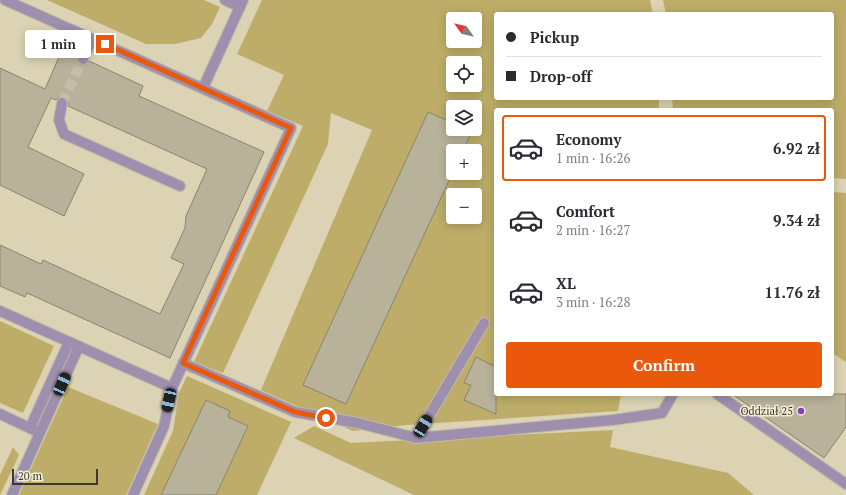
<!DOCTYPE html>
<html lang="en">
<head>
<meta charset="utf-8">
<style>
	body { margin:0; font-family:"PT Serif",serif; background:#f2f2f3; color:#2b2b33; height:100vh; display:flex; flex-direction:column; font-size:15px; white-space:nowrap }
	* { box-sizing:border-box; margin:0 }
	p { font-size:13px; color:#7c7c81 }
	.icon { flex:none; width:22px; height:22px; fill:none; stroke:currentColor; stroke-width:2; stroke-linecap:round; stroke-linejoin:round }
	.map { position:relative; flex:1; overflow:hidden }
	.details { position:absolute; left:494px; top:108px; width:340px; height:288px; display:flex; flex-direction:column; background:#fff; border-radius:4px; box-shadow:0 2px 10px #0003 }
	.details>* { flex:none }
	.top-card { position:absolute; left:494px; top:12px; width:340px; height:88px; border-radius:4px; box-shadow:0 2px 10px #0003; display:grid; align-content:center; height:88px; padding:0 12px; background:#fff }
	.needle { width:26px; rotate:304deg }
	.controls { position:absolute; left:446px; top:12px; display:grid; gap:8px }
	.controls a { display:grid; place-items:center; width:36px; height:36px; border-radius:4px; background:#fff; box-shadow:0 2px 10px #0003; font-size:20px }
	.scale { position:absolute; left:12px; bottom:10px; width:86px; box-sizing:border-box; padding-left:4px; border:2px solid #3d3b31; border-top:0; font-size:11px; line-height:14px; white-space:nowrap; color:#3d3b31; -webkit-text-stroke:3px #f2edd4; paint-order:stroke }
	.end { position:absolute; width:18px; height:18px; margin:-9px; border:5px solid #ea580c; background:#fff; box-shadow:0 0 0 2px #fff }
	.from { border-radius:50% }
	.bubble { position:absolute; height:28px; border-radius:4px; background:#fff; box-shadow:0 2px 10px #0003; font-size:13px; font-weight:800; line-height:28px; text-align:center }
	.car { position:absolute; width:12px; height:24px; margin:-12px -6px; border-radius:5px; box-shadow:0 0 3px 1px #0007; background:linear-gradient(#222 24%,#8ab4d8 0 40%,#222 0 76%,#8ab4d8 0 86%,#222 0) }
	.top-card b { display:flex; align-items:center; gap:14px; height:38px; font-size:15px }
	.top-card b+b { border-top:1px solid #e1e1e2 }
	.top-card i { width:10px; height:10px; background:#2b2b33 }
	ul { padding:7px 0 0; list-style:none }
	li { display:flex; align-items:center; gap:12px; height:66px; margin:0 8px 6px; padding:0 4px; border:2px solid transparent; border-radius:4px }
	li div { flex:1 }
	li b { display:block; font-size:15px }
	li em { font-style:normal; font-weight:800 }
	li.current { border-color:#ea580c }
	li>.icon { width:36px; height:36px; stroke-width:1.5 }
	.button { display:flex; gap:8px; margin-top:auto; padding:8px 12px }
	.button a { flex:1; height:46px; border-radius:4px; background:#ea580c; color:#fff; font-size:16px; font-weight:800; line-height:46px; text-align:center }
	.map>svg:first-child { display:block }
	.built { fill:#dbd3b3; fill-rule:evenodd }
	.green { fill:#bdad68; fill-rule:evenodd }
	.building { fill:#b8b29b; stroke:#89846d }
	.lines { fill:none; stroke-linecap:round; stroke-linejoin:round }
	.minor-tunnel { stroke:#c3bea9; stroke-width:10; stroke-dasharray:10 5; stroke-linecap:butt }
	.minor-casing { stroke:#c0bba6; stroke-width:12 }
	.minor { stroke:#9f8faf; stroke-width:10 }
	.route { stroke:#ea580c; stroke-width:5 }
	.poi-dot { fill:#8441b5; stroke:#f2edd4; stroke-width:1.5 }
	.labels { text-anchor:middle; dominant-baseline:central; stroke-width:3; stroke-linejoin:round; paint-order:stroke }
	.poi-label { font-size:11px; fill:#3d3b31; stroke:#f2edd4; text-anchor:end }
</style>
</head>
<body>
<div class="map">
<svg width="846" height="495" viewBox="0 0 846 495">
	<rect width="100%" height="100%" fill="#e5dfc7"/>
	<!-- built -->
	<path class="built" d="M 0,0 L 846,0 L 846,495 L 0,495 ZM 496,14 L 832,14 L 832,98 L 496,98 ZM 453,19 L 475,19 L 475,41 L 453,41 ZM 453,63 L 475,63 L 475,85 L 453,85 ZM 453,107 L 475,107 L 475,129 L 453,129 ZM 496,110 L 832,110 L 832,394 L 496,394 ZM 453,151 L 475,151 L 475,173 L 453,173 ZM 453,195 L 475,195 L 475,217 L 453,217 Z"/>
	<!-- green -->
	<g class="green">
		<polygon points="47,0 204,0 220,7 212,24 201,38 175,44 146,44"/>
		<path d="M 262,0 L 650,0 L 653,14 L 496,14 L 496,98 L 659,98 L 659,110 L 496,110 L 496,394 L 621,394 L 618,411 L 407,425 L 353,431 L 261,390 L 372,130 L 331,113 L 328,144 L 223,373 L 194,362 L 303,126 L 267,111 L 284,75 L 237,54 ZM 453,19 L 475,19 L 475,41 L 453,41 ZM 453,63 L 475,63 L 475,85 L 453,85 ZM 453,107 L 475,107 L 475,129 L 453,129 ZM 453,151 L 475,151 L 475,173 L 453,173 ZM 453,195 L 475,195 L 475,217 L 453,217 Z"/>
		<polygon points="663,0 846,0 846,179 832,178 832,110 673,110 672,98 832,98 832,14 666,14"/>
		<polygon points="832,192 846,193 846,362 832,353"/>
		<polygon points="0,321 54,346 23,413 0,403"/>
		<polygon points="187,376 291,422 257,495 144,495 173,431 179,393"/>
		<polygon points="68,387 158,424 126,495 19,495"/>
		<polygon points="314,426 351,443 613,430 610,447 728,473 754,495 414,495 294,438"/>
		<polygon points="13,447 19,455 0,495 0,475"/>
	</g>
	<!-- building -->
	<g class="building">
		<polygon points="62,50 77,56 78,62 81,65 86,64 89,61 143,86 139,96 264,152 170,358 27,293 25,297 0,286 0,245 41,264 43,260 160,314 184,264 171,258 185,228 186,216 207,169 68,106 68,100 64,97 59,97 56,100 51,98 28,147 84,174 64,216 0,185 0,68 45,89"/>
		<polygon points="428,112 453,123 453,129 467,129 472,131 463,151 453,151 453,172 346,404 303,385"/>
		<polygon points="476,357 496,367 496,414 464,400 471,385 464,383"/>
		<polygon points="732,394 846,394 846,427 824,458"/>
		<polygon points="206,400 230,411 228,417 248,426 216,495 161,495"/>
	</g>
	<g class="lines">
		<!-- minor-tunnel -->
		<polyline class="minor-tunnel" points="62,103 83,59"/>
		<!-- minor casing -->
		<g class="minor-casing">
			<g id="minor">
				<polyline points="5,0 291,128 172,388 164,426 133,495"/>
				<polyline points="225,0 240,7"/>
				<polyline points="83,59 92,39"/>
				<polyline points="203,88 243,0"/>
				<polyline points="62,103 59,120 64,134 180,186"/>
				<polyline points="0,311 172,388"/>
				<polyline points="183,363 295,412 358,423 416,438 613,420 662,413 673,394"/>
				<polyline points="717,394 846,484"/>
				<polyline points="0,414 36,431"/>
				<polyline points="30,428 69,342"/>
				<polyline points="416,438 484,323"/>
				<polyline points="12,495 79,346"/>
			</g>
		</g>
		<!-- minor -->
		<use href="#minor" class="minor"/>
	</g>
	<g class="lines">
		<!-- route -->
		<polyline class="route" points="105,44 291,128 183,363 295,412 326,418"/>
	</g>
	<!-- markers -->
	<circle class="poi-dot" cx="801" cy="411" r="4"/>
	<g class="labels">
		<!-- poi labels -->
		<g class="poi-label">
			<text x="793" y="411">Oddział 25</text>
		</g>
	</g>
</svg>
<div class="controls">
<a><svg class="needle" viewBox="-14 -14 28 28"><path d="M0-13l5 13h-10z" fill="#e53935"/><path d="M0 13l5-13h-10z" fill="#7c7c81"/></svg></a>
<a><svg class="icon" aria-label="locate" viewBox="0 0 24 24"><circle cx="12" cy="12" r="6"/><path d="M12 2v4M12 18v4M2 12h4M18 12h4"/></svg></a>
<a><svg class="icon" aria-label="layers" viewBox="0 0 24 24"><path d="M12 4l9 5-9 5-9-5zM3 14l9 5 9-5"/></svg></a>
<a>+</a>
<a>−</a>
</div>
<div class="scale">20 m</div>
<i class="end from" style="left:326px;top:418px"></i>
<i class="end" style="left:105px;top:44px"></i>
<div class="bubble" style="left:25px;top:30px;width:66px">1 min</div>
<i class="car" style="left:62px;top:384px;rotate:24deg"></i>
<i class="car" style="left:169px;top:400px;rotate:192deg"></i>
<i class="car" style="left:423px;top:426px;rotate:31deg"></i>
<div class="top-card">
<b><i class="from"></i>Pickup</b>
<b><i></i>Drop-off</b>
</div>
<section class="details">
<ul>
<li class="current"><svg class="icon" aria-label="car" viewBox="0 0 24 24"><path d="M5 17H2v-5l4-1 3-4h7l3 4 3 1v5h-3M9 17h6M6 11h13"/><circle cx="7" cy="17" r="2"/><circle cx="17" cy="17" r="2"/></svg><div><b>Economy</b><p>1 min · 16:26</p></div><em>6.92 zł</em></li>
<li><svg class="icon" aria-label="car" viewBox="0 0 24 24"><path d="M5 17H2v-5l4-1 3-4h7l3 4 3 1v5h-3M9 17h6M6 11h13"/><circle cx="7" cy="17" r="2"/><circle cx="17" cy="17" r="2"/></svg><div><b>Comfort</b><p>2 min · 16:27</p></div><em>9.34 zł</em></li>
<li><svg class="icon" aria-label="car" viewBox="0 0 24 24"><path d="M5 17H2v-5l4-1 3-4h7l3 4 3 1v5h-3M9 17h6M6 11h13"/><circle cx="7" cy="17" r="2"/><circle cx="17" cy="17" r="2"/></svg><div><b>XL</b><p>3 min · 16:28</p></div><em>11.76 zł</em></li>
</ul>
<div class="button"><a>Confirm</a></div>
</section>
</div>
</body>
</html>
